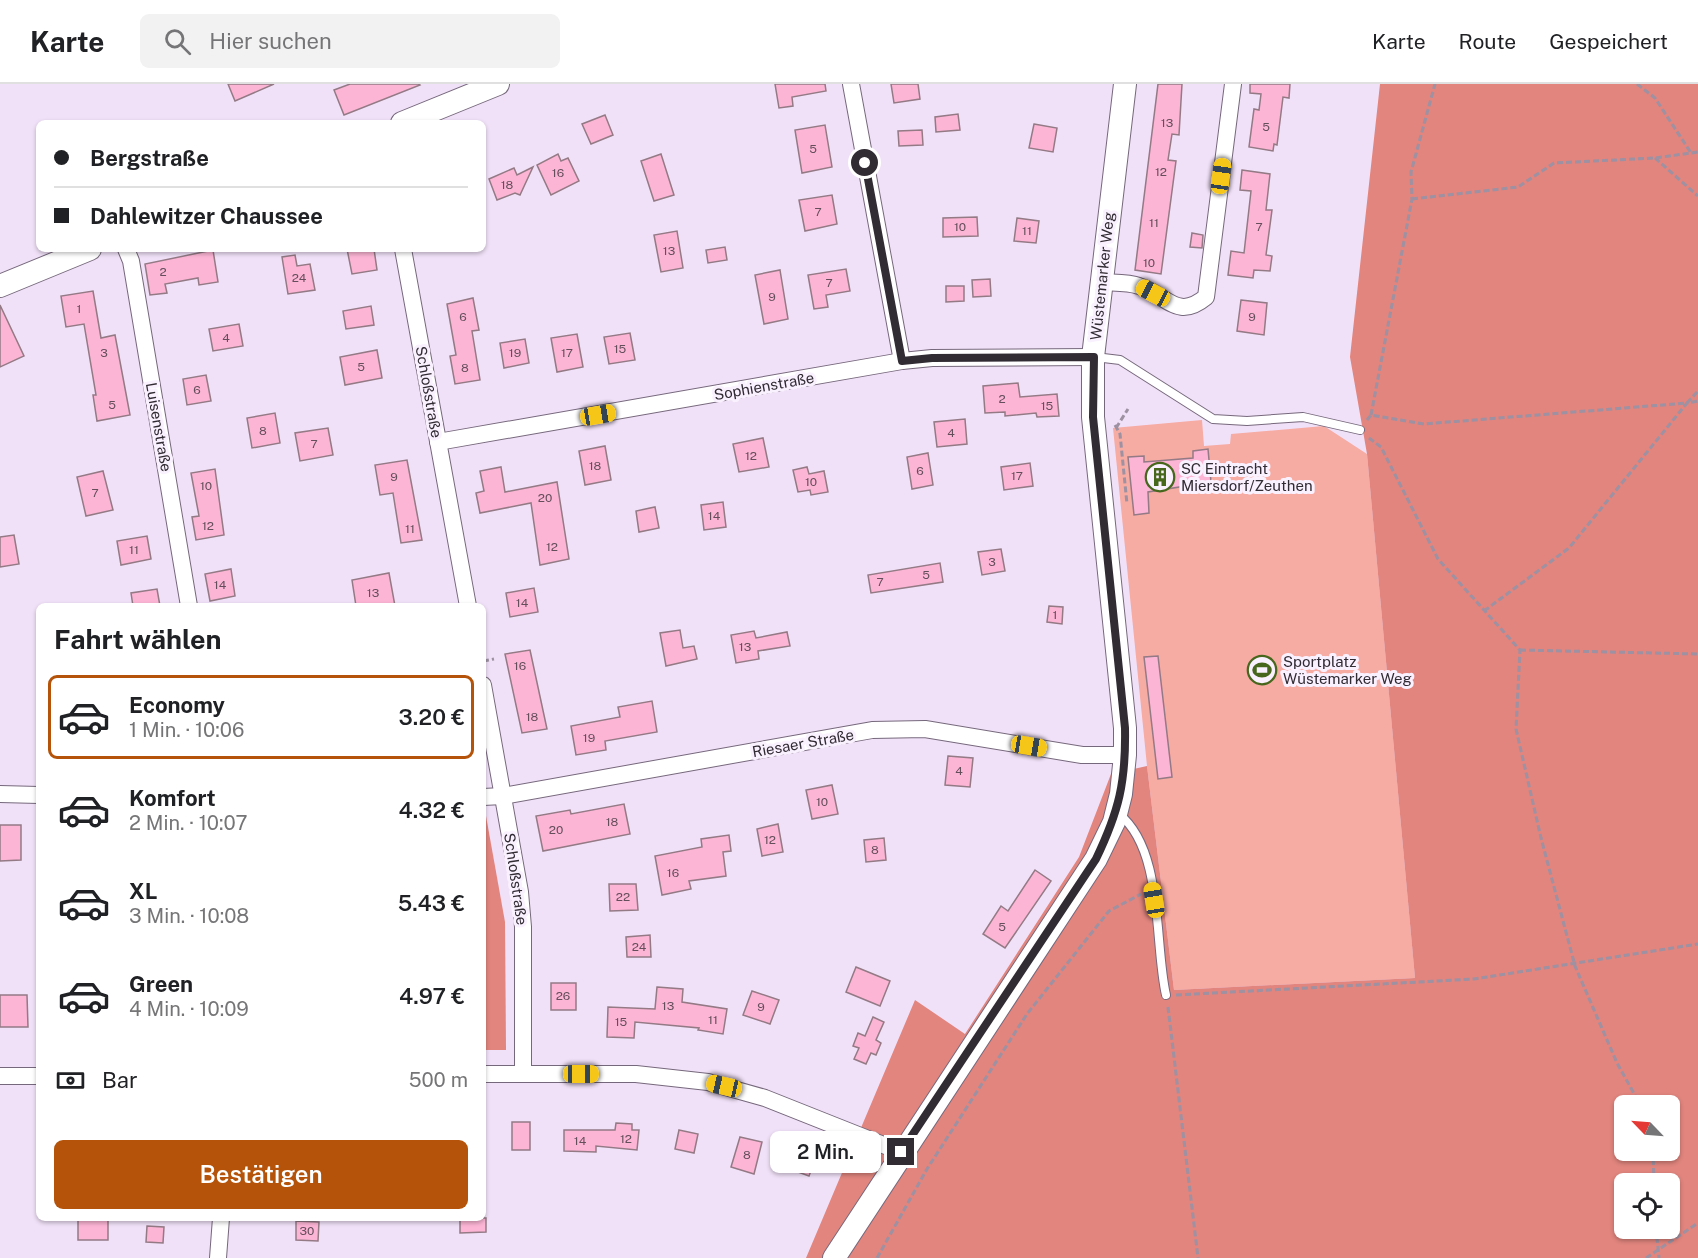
<!DOCTYPE html>
<html lang="de">
<head>
<meta charset="utf-8">
<style>
	body { margin:0; font-family:"Public Sans",sans-serif; background:#f2f2f2; color:#202124; height:100vh; display:flex; flex-direction:column; font-size:22px; white-space:nowrap }
	* { box-sizing:border-box; margin:0 }
	p { font-size:20px; color:#757577 }
	.icon { flex:none; width:33px; height:33px; fill:none; stroke:currentColor; stroke-width:2; stroke-linecap:round; stroke-linejoin:round }
	.map { position:relative; flex:1; overflow:hidden }
	.details { position:absolute; left:36px; top:519px; width:450px; height:618px; display:flex; flex-direction:column; background:#fff; border-radius:9px; box-shadow:0 2px 4px #0004 }
	.details>* { flex:none }
	.top-card { position:absolute; left:36px; top:36px; width:450px; height:132px; border-radius:9px; box-shadow:0 2px 4px #0004; display:grid; align-content:center; height:132px; padding:0 18px; background:#fff }
	.needle { width:39px; rotate:295deg }
	.buttons { position:absolute; left:1614px; top:1011px; display:grid; gap:12px }
	.buttons a { display:grid; place-items:center; width:66px; height:66px; border-radius:9px; background:#fff; box-shadow:0 2px 4px #0004; font-size:30px }
	.end { position:absolute; width:27px; height:27px; margin:-14px; border:8px solid #312b33; background:#fff; box-shadow:0 0 0 3px #fff }
	.from { border-radius:50% }
	.bubble { position:absolute; height:42px; border-radius:9px; background:#fff; box-shadow:0 2px 4px #0004; font-size:20px; font-weight:600; line-height:42px; text-align:center }
	.car { position:absolute; width:18px; height:36px; margin:-18px -9px; border-radius:8px; box-shadow:0 0 4px 2px #0007; background:linear-gradient(#f5c518 24%,#345 0 40%,#f5c518 0 76%,#345 0 86%,#f5c518 0) }
	.top-card b { display:flex; align-items:center; gap:21px; height:57px; font-size:22px }
	.top-card b+b { border-top:2px solid #e0e0e0 }
	.top-card i { width:15px; height:15px; background:#202124 }
	ul { padding:0; list-style:none }
	li { display:flex; align-items:center; gap:18px; height:84px; margin:0 12px 9px; padding:0 6px; border:3px solid transparent; border-radius:9px }
	li div { flex:1 }
	li b { display:block; font-size:22px }
	li em { font-style:normal; font-weight:600 }
	li.current { border-color:#b45309 }
	li>.icon { width:54px; height:54px; stroke-width:1.5 }
	h2 { padding:0 18px; font-size:27px; line-height:72px }
	.pay { display:flex; align-items:center; gap:15px; height:66px; padding:0 18px; font-size:22px }
	.pay p { margin-inline-start:auto }
	.cta { display:flex; gap:12px; margin-top:auto; padding:12px 18px }
	.cta a { flex:1; height:69px; border-radius:9px; background:#b45309; color:#fff; font-size:24px; font-weight:600; line-height:69px; text-align:center }
	header { display:flex; align-items:center; gap:36px; box-sizing:border-box; height:84px; padding:0 30px; background:#fff; border-bottom:2px solid #e0e0e0 }
	header strong { font-size:28px }
	nav { display:flex; gap:33px; margin-inline-start:auto; font-size:21px }
	.search { width:420px; height:54px; background:#f2f2f2; display:flex; align-items:center; gap:15px; box-sizing:border-box; padding:0 21px; border-radius:9px; color:#757577; font-size:22px }
	.map>svg:first-child { display:block }
	.green { fill:#f6aba3 }
	.forest { fill:#e1857e; fill-rule:evenodd }
	.building { fill:#fcb5d5; stroke:#937a85; stroke-width:1.5 }
	.lines { fill:none; stroke-linecap:round; stroke-linejoin:round }
	.lane-casing { stroke:#76687c; stroke-width:10 }
	.street-casing { stroke:#76687c; stroke-width:18 }
	.secondary-casing { stroke:#76687c; stroke-width:24 }
	.path { stroke:#9d91a2; stroke-width:3; stroke-dasharray:6 3; stroke-linecap:butt }
	.lane { stroke:#fff; stroke-width:8 }
	.street { stroke:#fff; stroke-width:16 }
	.secondary { stroke:#fff; stroke-width:22 }
	.route { stroke:#312b33; stroke-width:8 }
	.labels { text-anchor:middle; dominant-baseline:central; stroke-width:6; stroke-linejoin:round; paint-order:stroke }
	.number-label { font-size:12px; fill:#644e5c }
	.street-label { font-size:15px; fill:#312b33; stroke:#faf1fe }
	.poi-label { font-size:15px; fill:#312b33; stroke:#faf1fe; text-anchor:start }
</style>
</head>
<body>
<header>
<strong>Karte</strong>
<div class="search"><svg class="icon" aria-label="search" viewBox="0 0 24 24"><circle cx="10" cy="10" r="6"/><path d="M15 15l6 6"/></svg>Hier suchen</div>
<nav><a>Karte</a><a>Route</a><a>Gespeichert</a></nav>
</header>
<div class="map">
<svg width="1698" height="1174" viewBox="0 0 1698 1174">
	<rect width="100%" height="100%" fill="#f1e1f8"/>
	<!-- green -->
	<polygon class="green" points="1202,336 1204,362 1230,360 1231,350 1324,342 1367,370 1415,894 1174,906 1147,682 1113,344"/>
	<!-- forest -->
	<g class="forest">
		<path d="M 1380,0 L 1698,0 L 1698,1174 L 806,1174 L 915,916 L 965,950 L 1079,773 L 1111,690 L 1147,682 L 1174,906 L 1415,894 L 1367,370 L 1350,273 ZM 1624,1022 L 1670,1022 L 1670,1066 L 1624,1066 ZM 1624,1100 L 1670,1100 L 1670,1144 L 1624,1144 Z"/>
		<polygon points="483,732 486,732 505,838 506,966 483,966"/>
	</g>
	<!-- building -->
	<g class="building">
		<polygon points="228,0 274,0 235,17"/>
		<polygon points="350,0 419,0 420,1 344,31 334,6"/>
		<polygon points="775,0 825,0 826,7 792,13 793,22 779,24"/>
		<polygon points="891,0 918,0 920,15 894,19"/>
		<polygon points="1158,0 1182,0 1179,51 1172,50 1168,76 1176,77 1161,190 1135,186"/>
		<polygon points="1250,0 1290,0 1289,14 1283,13 1277,61 1274,60 1273,67 1249,63 1254,25 1259,26 1261,10 1250,9"/>
		<polygon points="958,30 960,46 936,48 935,33"/>
		<polygon points="605,31 613,51 591,60 582,40"/>
		<polygon points="1034,40 1057,44 1053,68 1029,64"/>
		<polygon points="825,41 832,83 802,89 795,46"/>
		<polygon points="922,46 923,61 899,62 898,47"/>
		<polygon points="558,70 561,77 568,74 579,97 551,111 537,81"/>
		<polygon points="661,70 674,111 654,117 641,77"/>
		<polygon points="533,83 520,111 515,109 497,116 489,95 514,84 517,91"/>
		<polygon points="1242,86 1270,90 1266,126 1272,126 1266,171 1272,172 1270,187 1254,186 1253,194 1228,191 1231,167 1244,169 1251,107 1240,106"/>
		<polygon points="832,111 837,140 805,147 799,116"/>
		<polygon points="977,133 978,152 943,153 943,134"/>
		<polygon points="1017,134 1039,137 1036,159 1014,157"/>
		<polygon points="677,147 683,184 661,188 654,151"/>
		<polygon points="1192,149 1203,151 1202,164 1190,163"/>
		<polygon points="725,163 727,176 708,179 706,166"/>
		<polygon points="347,165 374,165 377,186 352,190"/>
		<polygon points="213,166 218,198 199,201 198,194 165,200 167,209 150,211 145,180"/>
		<polygon points="295,171 297,182 310,180 315,206 288,210 282,173"/>
		<polygon points="846,185 850,207 826,211 828,223 814,225 808,191"/>
		<polygon points="780,186 788,235 764,240 755,191"/>
		<polygon points="990,195 991,212 973,213 972,196"/>
		<polygon points="946,202 964,202 964,217 946,218"/>
		<polygon points="93,207 101,254 115,251 130,331 97,337 93,311 96,311 84,240 66,243 61,212"/>
		<polygon points="473,214 479,246 472,247 480,296 455,300 450,272 456,271 447,220"/>
		<polygon points="1241,216 1267,219 1264,251 1237,247"/>
		<polygon points="0,221 24,272 0,283"/>
		<polygon points="371,222 374,241 346,245 343,227"/>
		<polygon points="239,240 243,262 213,267 209,245"/>
		<polygon points="630,249 635,276 609,280 604,253"/>
		<polygon points="577,250 583,283 557,288 551,254"/>
		<polygon points="525,255 529,279 504,284 500,259"/>
		<polygon points="377,266 382,294 345,301 340,273"/>
		<polygon points="206,291 211,317 187,321 183,295"/>
		<polygon points="1018,299 1020,313 1057,310 1059,332 1037,333 1036,329 1005,332 1005,328 985,329 983,302"/>
		<polygon points="275,329 280,359 252,364 247,334"/>
		<polygon points="965,335 967,360 937,363 934,338"/>
		<polygon points="328,344 333,371 300,377 295,349"/>
		<polygon points="763,354 769,383 739,388 733,360"/>
		<polygon points="605,362 611,396 585,401 579,367"/>
		<polygon points="1208,365 1211,398 1148,408 1149,429 1134,431 1128,373 1144,372 1144,378 1193,374 1193,367"/>
		<polygon points="928,369 933,401 912,405 907,373"/>
		<polygon points="407,376 422,456 401,459 393,409 380,411 375,381"/>
		<polygon points="1030,379 1033,402 1004,406 1001,383"/>
		<polygon points="501,383 505,408 557,398 569,475 540,481 531,419 480,429 476,409 484,407 480,387"/>
		<polygon points="807,383 809,390 824,387 828,408 811,411 810,406 798,408 793,386"/>
		<polygon points="215,385 224,451 196,456 192,433 199,432 191,389"/>
		<polygon points="103,387 113,426 86,432 77,393"/>
		<polygon points="723,418 726,443 704,446 701,421"/>
		<polygon points="655,423 659,444 639,448 636,427"/>
		<polygon points="14,451 19,480 0,483 0,453"/>
		<polygon points="147,452 151,475 121,481 117,457"/>
		<polygon points="1001,465 1005,487 982,491 978,468"/>
		<polygon points="940,479 943,498 871,509 868,491"/>
		<polygon points="231,485 235,512 210,517 205,490"/>
		<polygon points="389,489 395,522 356,522 352,496"/>
		<polygon points="534,504 538,528 510,533 506,509"/>
		<polygon points="157,505 160,522 133,522 131,509"/>
		<polygon points="1049,522 1063,523 1062,540 1047,538"/>
		<polygon points="680,546 683,564 694,562 697,575 666,582 660,549"/>
		<polygon points="754,547 756,554 787,548 790,562 758,567 759,575 736,579 731,551"/>
		<polygon points="530,566 547,645 522,649 505,570"/>
		<polygon points="1158,572 1172,693 1158,695 1144,573"/>
		<polygon points="652,617 657,648 605,657 606,666 576,671 571,642 620,633 618,623"/>
		<polygon points="948,672 973,674 970,703 945,701"/>
		<polygon points="832,701 838,730 812,735 806,706"/>
		<polygon points="624,720 630,750 543,767 536,732 570,726 571,730"/>
		<polygon points="778,740 783,768 762,772 757,745"/>
		<polygon points="0,741 21,741 21,776 0,777"/>
		<polygon points="729,751 731,767 723,768 726,792 689,797 691,805 662,811 655,772 702,763 701,755"/>
		<polygon points="884,754 886,776 866,778 864,756"/>
		<polygon points="1035,786 1051,797 1005,864 983,850 1001,822 1008,827"/>
		<polygon points="609,800 636,800 638,826 610,827"/>
		<polygon points="650,851 651,873 627,873 626,853"/>
		<polygon points="856,883 890,897 880,922 846,908"/>
		<rect x="551" y="899" width="25" height="27"/>
		<polygon points="657,903 683,905 682,918 727,925 723,950 698,946 699,944 635,938 634,954 607,953 608,923 655,925"/>
		<polygon points="752,907 779,916 770,940 743,931"/>
		<polygon points="0,911 27,911 28,943 0,943"/>
		<polygon points="873,933 884,938 876,956 881,959 876,971 871,969 866,980 854,975 859,964 853,962 858,949 865,952"/>
		<rect x="512" y="1038" width="18" height="28"/>
		<polygon points="616,1039 632,1040 632,1046 639,1046 637,1066 596,1062 596,1068 564,1067 564,1046 615,1046"/>
		<polygon points="679,1046 698,1050 694,1069 675,1065"/>
		<polygon points="740,1053 762,1058 754,1090 731,1083"/>
		<polygon points="796,1066 816,1073 809,1092 790,1085"/>
		<rect x="78" y="1134" width="30" height="22"/>
		<polygon points="460,1134 486,1134 486,1148 460,1149"/>
		<polygon points="296,1137 319,1138 318,1157 296,1156"/>
		<polygon points="147,1142 164,1143 163,1159 146,1158"/>
	</g>
	<g class="lines">
		<!-- lane casing -->
		<g class="lane-casing">
			<g id="lane">
				<polyline points="1095,273 1120,276 1213,335 1247,337 1303,333 1360,346"/>
				<path d="M 1119,730 C 1164,766 1154,859 1166,911"/>
			</g>
		</g>
		<!-- street casing -->
		<g class="street-casing">
			<g id="street">
				<polyline points="851,0 902,277"/>
				<polyline points="126,165 131,177 189,522"/>
				<polyline points="403,165 468,522"/>
				<path d="M 1101,198 C 1113,199 1128,198 1139,202 C 1167,211 1177,237 1206,213 L 1233,0"/>
				<polyline points="438,358 902,277 932,274 1093,273"/>
				<polyline points="483,601 520,808 523,843 523,990"/>
				<polyline points="0,710 39,711"/>
				<polyline points="483,713 503,712 872,646 925,645 1082,671 1125,671"/>
				<polyline points="483,990 636,990 708,998 765,1014 901,1068"/>
				<polyline points="0,992 39,992"/>
				<polyline points="218,1174 221,1134"/>
			</g>
		</g>
		<!-- secondary casing -->
		<g class="secondary-casing">
			<g id="secondary">
				<polyline points="402,39 498,0"/>
				<polyline points="0,202 90,165"/>
				<polyline points="834,1174 1096,775 1114,738 1121,710 1125,671 1125,644 1093,333 1093,273 1125,0"/>
			</g>
		</g>
		<!-- path -->
		<g class="path">
			<polyline points="1637,0 1655,14 1691,69"/>
			<polyline points="1655,74 1698,112"/>
			<polyline points="1412,115 1518,103 1554,79 1655,74 1698,68"/>
			<polyline points="1371,331 1412,115 1411,88 1435,0"/>
			<polyline points="1367,336 1371,331 1424,340 1687,319 1698,307"/>
			<polyline points="1115,341 1120,350 1127,420"/>
			<polyline points="1116,344 1128,325"/>
			<polyline points="1369,354 1381,363 1438,475 1520,566 1516,645 1541,754 1575,882 1617,979 1641,1022"/>
			<polyline points="1484,527 1569,464 1687,319 1698,317"/>
			<polyline points="1520,566 1698,570"/>
			<polyline points="483,577 494,575"/>
			<polyline points="1176,911 1474,895 1698,860"/>
			<polyline points="1168,923 1198,1174"/>
			<polyline points="1653,1066 1654,1100"/>
			<polyline points="1656,1144 1659,1174"/>
			<polyline points="877,1174 927,1085 1027,930 1109,827 1141,810"/>
			<polyline points="1646,1174 1698,1139"/>
		</g>
		<!-- lane -->
		<use href="#lane" class="lane"/>
		<!-- street -->
		<use href="#street" class="street"/>
		<!-- secondary -->
		<use href="#secondary" class="secondary"/>
	</g>
	<g class="lines">
		<!-- route -->
		<path class="route" d="M 865,79 L 902,277 L 932,274 L 1094,273 L 1093,333 L 1125,644 C 1126,698 1119,727 1096,775 L 901,1068"/>
	</g>
	<!-- icons -->
	<defs>
		<g id="building-ring" transform="scale(1.5)"><circle r="9.5" fill="#faf1fe" stroke="#47671d" stroke-width="1.5"/><path d="M-4-6H4V6H1V3H-1V6H-4ZM-2.5-4.3h1.7v1.8h-1.7ZM.8-4.3h1.7v1.8H.8ZM-2.5-1h1.7V.8h-1.7ZM.8-1h1.7V.8H.8Z" fill="#47671d"/></g>
		<g id="stadium-ring" transform="scale(1.5)"><circle r="9.5" fill="#faf1fe" stroke="#47671d" stroke-width="1.5"/><path d="M0-5a6.5 5 0 1 0 0 10a6.5 5 0 1 0 0-10ZM-3.5-1.8h7v3.6h-7Z" fill="#47671d"/></g>
	</defs>
	<g fill-rule="evenodd">
		<use href="#building-ring" x="1160" y="393"/>
		<use href="#stadium-ring" x="1262" y="586"/>
	</g>
	<g class="labels">
		<!-- number labels -->
		<g class="number-label">
			<text x="1167" y="39">13</text>
			<text x="1266" y="43">5</text>
			<text x="813" y="65">5</text>
			<text x="1161" y="88">12</text>
			<text x="558" y="89">16</text>
			<text x="507" y="101">18</text>
			<text x="818" y="128">7</text>
			<text x="1154" y="139">11</text>
			<text x="960" y="143">10</text>
			<text x="1259" y="143">7</text>
			<text x="1027" y="147">11</text>
			<text x="669" y="167">13</text>
			<text x="1149" y="179">10</text>
			<text x="163" y="188">2</text>
			<text x="299" y="194">24</text>
			<text x="829" y="199">7</text>
			<text x="772" y="213">9</text>
			<text x="79" y="225">1</text>
			<text x="463" y="233">6</text>
			<text x="1252" y="233">9</text>
			<text x="226" y="254">4</text>
			<text x="620" y="265">15</text>
			<text x="104" y="269">3</text>
			<text x="515" y="269">19</text>
			<text x="567" y="269">17</text>
			<text x="361" y="283">5</text>
			<text x="465" y="284">8</text>
			<text x="197" y="306">6</text>
			<text x="1002" y="315">2</text>
			<text x="112" y="321">5</text>
			<text x="1047" y="322">15</text>
			<text x="263" y="347">8</text>
			<text x="951" y="349">4</text>
			<text x="314" y="360">7</text>
			<text x="751" y="372">12</text>
			<text x="595" y="382">18</text>
			<text x="920" y="387">6</text>
			<text x="1017" y="392">17</text>
			<text x="394" y="393">9</text>
			<text x="811" y="398">10</text>
			<text x="206" y="402">10</text>
			<text x="95" y="409">7</text>
			<text x="545" y="414">20</text>
			<text x="714" y="432">14</text>
			<text x="208" y="442">12</text>
			<text x="410" y="445">11</text>
			<text x="552" y="463">12</text>
			<text x="134" y="466">11</text>
			<text x="992" y="478">3</text>
			<text x="926" y="491">5</text>
			<text x="880" y="498">7</text>
			<text x="220" y="501">14</text>
			<text x="373" y="509">13</text>
			<text x="522" y="519">14</text>
			<text x="1055" y="531">1</text>
			<text x="745" y="563">13</text>
			<text x="520" y="582">16</text>
			<text x="532" y="633">18</text>
			<text x="589" y="654">19</text>
			<text x="959" y="687">4</text>
			<text x="822" y="718">10</text>
			<text x="612" y="738">18</text>
			<text x="556" y="746">20</text>
			<text x="770" y="756">12</text>
			<text x="875" y="766">8</text>
			<text x="673" y="789">16</text>
			<text x="623" y="813">22</text>
			<text x="1002" y="843">5</text>
			<text x="639" y="863">24</text>
			<text x="563" y="912">26</text>
			<text x="668" y="922">13</text>
			<text x="761" y="923">9</text>
			<text x="713" y="936">11</text>
			<text x="621" y="938">15</text>
			<text x="626" y="1055">12</text>
			<text x="580" y="1057">14</text>
			<text x="747" y="1071">8</text>
			<text x="307" y="1147">30</text>
		</g>
		<!-- street labels -->
		<g class="street-label">
			<text transform="translate(1102 192) rotate(-84)">Wüstemarker Weg</text>
			<text transform="translate(764 302) rotate(-10)">Sophienstraße</text>
			<text transform="translate(429 308) rotate(80)">Schloßstraße</text>
			<text transform="translate(159 343) rotate(80)">Luisenstraße</text>
			<text transform="translate(803 659) rotate(-10)">Riesaer Straße</text>
			<text transform="translate(516 795) rotate(82)">Schloßstraße</text>
		</g>
		<!-- poi labels -->
		<g class="poi-label">
			<text x="1181" y="384">SC Eintracht<tspan x="1181" dy="17">Miersdorf/Zeuthen</tspan></text>
			<text x="1283" y="577">Sportplatz<tspan x="1283" dy="17">Wüstemarker Weg</tspan></text>
		</g>
	</g>
</svg>
<div class="buttons">
<a><svg class="needle" viewBox="-14 -14 28 28"><path d="M0-13l5 13h-10z" fill="#e53935"/><path d="M0 13l5-13h-10z" fill="#757577"/></svg></a>
<a><svg class="icon" aria-label="locate" viewBox="0 0 24 24"><circle cx="12" cy="12" r="6"/><path d="M12 2v4M12 18v4M2 12h4M18 12h4"/></svg></a>
</div>
<i class="end from" style="left:865px;top:79px"></i>
<i class="end" style="left:901px;top:1068px"></i>
<div class="bubble" style="left:770px;top:1047px;width:111px">2 Min.</div>
<i class="car" style="left:1221px;top:92px;rotate:8deg"></i>
<i class="car" style="left:1153px;top:209px;rotate:298deg"></i>
<i class="car" style="left:598px;top:331px;rotate:80deg"></i>
<i class="car" style="left:1029px;top:662px;rotate:100deg"></i>
<i class="car" style="left:1154px;top:816px;rotate:351deg"></i>
<i class="car" style="left:581px;top:990px;rotate:90deg"></i>
<i class="car" style="left:724px;top:1002px;rotate:283deg"></i>
<div class="top-card">
<b><i class="from"></i>Bergstraße</b>
<b><i></i>Dahlewitzer Chaussee</b>
</div>
<section class="details">
<h2>Fahrt wählen</h2>
<ul>
<li class="current"><svg class="icon" aria-label="car" viewBox="0 0 24 24"><path d="M5 17H2v-5l4-1 3-4h7l3 4 3 1v5h-3M9 17h6M6 11h13"/><circle cx="7" cy="17" r="2"/><circle cx="17" cy="17" r="2"/></svg><div><b>Economy</b><p>1 Min. · 10:06</p></div><em>3.20 €</em></li>
<li><svg class="icon" aria-label="car" viewBox="0 0 24 24"><path d="M5 17H2v-5l4-1 3-4h7l3 4 3 1v5h-3M9 17h6M6 11h13"/><circle cx="7" cy="17" r="2"/><circle cx="17" cy="17" r="2"/></svg><div><b>Komfort</b><p>2 Min. · 10:07</p></div><em>4.32 €</em></li>
<li><svg class="icon" aria-label="car" viewBox="0 0 24 24"><path d="M5 17H2v-5l4-1 3-4h7l3 4 3 1v5h-3M9 17h6M6 11h13"/><circle cx="7" cy="17" r="2"/><circle cx="17" cy="17" r="2"/></svg><div><b>XL</b><p>3 Min. · 10:08</p></div><em>5.43 €</em></li>
<li><svg class="icon" aria-label="car" viewBox="0 0 24 24"><path d="M5 17H2v-5l4-1 3-4h7l3 4 3 1v5h-3M9 17h6M6 11h13"/><circle cx="7" cy="17" r="2"/><circle cx="17" cy="17" r="2"/></svg><div><b>Green</b><p>4 Min. · 10:09</p></div><em>4.97 €</em></li>
</ul>
<div class="pay"><svg class="icon" aria-label="cash" viewBox="0 0 24 24"><path d="M3 7h18v10H3z"/><circle cx="12" cy="12" r="2"/></svg>Bar<p>500 m</p></div>
<div class="cta"><a>Bestätigen</a></div>
</section>
</div>
</body>
</html>
